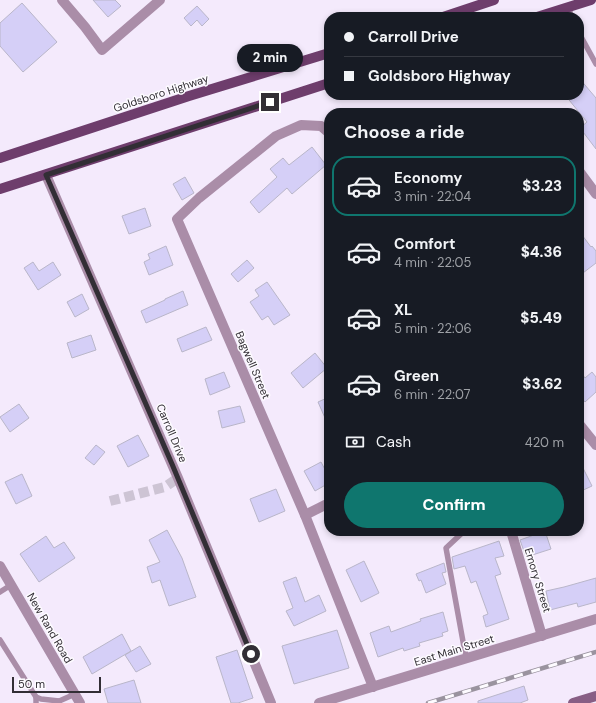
<!DOCTYPE html>
<html lang="en">
<head>
<meta charset="utf-8">
<style>
	body { margin:0; font-family:"DM Sans",sans-serif; background:#20242c; color:#f1f3f6; height:100vh; display:flex; flex-direction:column; font-size:15px; white-space:nowrap }
	* { box-sizing:border-box; margin:0 }
	p { font-size:13px; color:#9ea1a6 }
	.icon { flex:none; width:22px; height:22px; fill:none; stroke:currentColor; stroke-width:2; stroke-linecap:round; stroke-linejoin:round }
	.map { position:relative; flex:1; overflow:hidden }
	.side { position:absolute; left:324px; top:108px; width:260px; height:428px; display:flex; flex-direction:column; background:#171b24; border-radius:16px; box-shadow:0 2px 6px #0003 }
	.side>* { flex:none }
	.banner { position:absolute; left:324px; top:12px; width:260px; height:88px; border-radius:16px; box-shadow:0 2px 6px #0003; display:grid; align-content:center; height:88px; padding:0 20px; background:#171b24 }
	.scale { position:absolute; left:12px; bottom:10px; width:89px; box-sizing:border-box; padding-left:4px; border:2px solid #322e35; border-top:0; font-size:11px; line-height:14px; white-space:nowrap; color:#322e35; -webkit-text-stroke:3px #fdfbff; paint-order:stroke }
	.end { position:absolute; width:18px; height:18px; margin:-9px; border:5px solid #322e35; background:#fff; box-shadow:0 0 0 2px #fff }
	.from { border-radius:50% }
	.bubble { position:absolute; height:28px; border-radius:14px; background:#171b24; box-shadow:0 2px 6px #0003; font-size:13px; font-weight:800; line-height:28px; text-align:center }
	.banner b { display:flex; align-items:center; gap:14px; height:38px; font-size:15px }
	.banner b+b { border-top:1px solid #363941 }
	.banner i { width:10px; height:10px; background:#f1f3f6 }
	ul { padding:0; list-style:none }
	li { display:flex; align-items:center; gap:12px; height:60px; margin:0 8px 6px; padding:0 12px; border:2px solid transparent; border-radius:16px }
	li div { flex:1 }
	li b { display:block; font-size:15px }
	li em { font-style:normal; font-weight:800 }
	li.current { border-color:#0f766e }
	li>.icon { width:36px; height:36px; stroke-width:1.5 }
	h2 { padding:0 20px; font-size:18px; line-height:48px }
	.pay { display:flex; align-items:center; gap:10px; height:44px; padding:0 20px; font-size:15px }
	.pay p { margin-inline-start:auto }
	.button { display:flex; gap:8px; margin-top:auto; padding:8px 20px }
	.button a { flex:1; height:46px; border-radius:24px; background:#0f766e; color:#fff; font-size:16px; font-weight:800; line-height:46px; text-align:center }
	.map>svg:first-child { display:block }
	.building { fill:#d5cff7; stroke:#b9b6c9 }
	.lines { fill:none; stroke-linecap:round; stroke-linejoin:round }
	.minor-tunnel { stroke:#cdc4d4; stroke-width:10; stroke-dasharray:10 5; stroke-linecap:butt }
	.service { stroke:#aa8da8; stroke-width:5.5 }
	.minor { stroke:#aa8da8; stroke-width:10 }
	.tertiary { stroke:#aa8da8; stroke-width:10 }
	.secondary { stroke:#885e85; stroke-width:10 }
	.primary { stroke:#6e3d6c; stroke-width:10 }
	.rail-casing { stroke:#9a939f; stroke-width:4.5 }
	.rail { stroke:#fdfbff; stroke-width:3; stroke-dasharray:9; stroke-linecap:butt }
	.route { stroke:#322e35; stroke-width:5 }
	.labels { text-anchor:middle; dominant-baseline:central; stroke-width:3; stroke-linejoin:round; paint-order:stroke }
	.street-label { font-size:11px; fill:#322e35; stroke:#fdfbff }
</style>
</head>
<body>
<div class="map">
<svg width="596" height="703" viewBox="0 0 596 703">
	<rect width="100%" height="100%" fill="#f4eafc"/>
	<!-- building -->
	<g class="building">
		<polygon points="93,0 115,0 121,6 108,17"/>
		<polygon points="22,3 57,42 23,72 0,46 0,23"/>
		<polygon points="197,6 209,19 202,26 197,20 191,26 184,18"/>
		<polygon points="579,78 596,98 596,149 580,128 587,122 565,95 579,95"/>
		<polygon points="312,147 326,165 292,194 287,188 259,213 250,202 277,177 270,169 283,158 289,165"/>
		<polygon points="185,177 194,193 182,200 173,184"/>
		<polygon points="145,208 151,226 129,234 122,216"/>
		<polygon points="579,231 591,247 592,246 596,251 596,263 579,276"/>
		<polygon points="166,246 173,265 149,275 144,262 150,259 148,254"/>
		<polygon points="247,260 254,268 238,282 231,274"/>
		<polygon points="33,262 39,271 53,262 61,275 38,290 24,268"/>
		<polygon points="267,282 290,315 274,325 268,316 262,320 250,302 259,296 255,290"/>
		<polygon points="183,291 188,305 146,323 141,311 165,300 165,299"/>
		<polygon points="82,294 89,309 75,317 67,302"/>
		<polygon points="206,327 212,340 182,352 177,339"/>
		<polygon points="91,335 96,350 72,358 67,343"/>
		<polygon points="315,353 327,368 303,388 291,373"/>
		<polygon points="579,370 585,378 592,372 596,377 596,392 585,402 579,395"/>
		<polygon points="224,372 230,387 210,395 205,379"/>
		<polygon points="329,397 329,427 318,402"/>
		<polygon points="19,404 29,418 10,432 0,417"/>
		<polygon points="240,406 245,422 222,428 218,411"/>
		<polygon points="138,435 149,456 128,467 117,446"/>
		<polygon points="96,445 105,452 94,465 85,458"/>
		<polygon points="579,460 592,486 579,492"/>
		<polygon points="321,462 329,477 329,483 315,491 304,471"/>
		<polygon points="22,474 32,496 16,504 5,482"/>
		<polygon points="276,489 285,511 259,522 250,499"/>
		<polygon points="167,530 182,558 196,597 169,606 160,580 152,583 147,567 160,562 149,540"/>
		<polygon points="545,531 551,549 526,557 520,540"/>
		<polygon points="46,536 54,548 64,542 75,558 39,582 20,554"/>
		<polygon points="499,541 504,556 495,558 501,574 495,576 509,619 486,627 483,616 488,614 476,581 471,583 465,566 454,569 452,557"/>
		<polygon points="364,561 379,593 361,602 346,570"/>
		<polygon points="444,563 446,572 442,573 446,584 426,593 421,580 419,581 416,574"/>
		<polygon points="296,577 305,602 319,595 326,611 294,626 286,611 293,608 283,582"/>
		<polygon points="596,578 596,602 578,607 577,603 550,610 546,591 564,587"/>
		<polygon points="443,612 448,631 442,633 443,636 419,643 420,646 404,651 403,648 378,657 370,633 389,626 391,632 421,621 420,619"/>
		<polygon points="337,630 349,668 294,684 282,646"/>
		<polygon points="122,634 131,651 92,674 83,657"/>
		<polygon points="140,646 151,664 136,672 125,655"/>
		<polygon points="237,650 253,698 238,703 231,703 216,657"/>
		<polygon points="134,680 141,703 108,703 104,689"/>
		<polygon points="524,686 528,700 520,703 478,703 478,701"/>
	</g>
	<g class="lines">
		<!-- minor-tunnel -->
		<polyline class="minor-tunnel" points="110,501 165,487 178,478"/>
		<!-- service -->
		<g class="service">
			<polyline points="568,7 572,17"/>
			<polyline points="579,33 596,64"/>
			<polyline points="0,592 11,585"/>
			<polyline points="0,640 36,697 36,703"/>
			<polyline points="467,659 464,647 446,548 461,534 468,531"/>
			<polyline points="36,697 41,699 59,701"/>
			<polyline points="57,702 75,694"/>
		</g>
		<!-- minor -->
		<g class="minor">
			<polyline points="62,0 85,27 102,50 160,0"/>
			<polyline points="329,133 321,126 301,125 276,136 199,198 177,219 305,515 373,687"/>
			<polyline points="579,171 596,194"/>
			<polyline points="46,175 178,478 271,703"/>
			<polyline points="579,424 596,445"/>
			<polyline points="305,515 329,503"/>
			<polyline points="511,531 542,636"/>
		</g>
		<!-- tertiary -->
		<g class="tertiary">
			<polyline points="0,566 80,703"/>
			<polyline points="319,703 596,619"/>
		</g>
		<!-- secondary -->
		<polyline class="secondary" points="573,703 596,696"/>
		<!-- primary -->
		<g class="primary">
			<polyline points="443,17 494,0"/>
			<polyline points="537,17 591,0"/>
			<polyline points="0,158 189,96 329,53"/>
			<polyline points="0,189 329,83"/>
		</g>
		<!-- rail casing -->
		<g class="rail-casing">
			<polyline id="rail" points="428,703 596,652"/>
		</g>
		<!-- rail -->
		<use href="#rail" class="rail"/>
	</g>
	<g class="lines">
		<!-- route -->
		<polyline class="route" points="251,654 172,464 46,175 270,102"/>
	</g>
	<g class="labels">
		<!-- street labels -->
		<g class="street-label">
			<text transform="translate(161 93) rotate(-18)">Goldsboro Highway</text>
			<text transform="translate(253 365) rotate(67)">Bagwell Street</text>
			<text transform="translate(172 433) rotate(67)">Carroll Drive</text>
			<text transform="translate(538 580) rotate(73)">Emory Street</text>
			<text transform="translate(50 628) rotate(60)">New Rand Road</text>
			<text transform="translate(454 650) rotate(-17)">East Main Street</text>
		</g>
	</g>
</svg>
<div class="scale">50 m</div>
<i class="end from" style="left:251px;top:654px"></i>
<i class="end" style="left:270px;top:102px"></i>
<div class="bubble" style="left:237px;top:44px;width:66px">2 min</div>
<div class="banner">
<b><i class="from"></i>Carroll Drive</b>
<b><i></i>Goldsboro Highway</b>
</div>
<section class="side">
<h2>Choose a ride</h2>
<ul>
<li class="current"><svg class="icon" aria-label="car" viewBox="0 0 24 24"><path d="M5 17H2v-5l4-1 3-4h7l3 4 3 1v5h-3M9 17h6M6 11h13"/><circle cx="7" cy="17" r="2"/><circle cx="17" cy="17" r="2"/></svg><div><b>Economy</b><p>3 min · 22:04</p></div><em>$3.23</em></li>
<li><svg class="icon" aria-label="car" viewBox="0 0 24 24"><path d="M5 17H2v-5l4-1 3-4h7l3 4 3 1v5h-3M9 17h6M6 11h13"/><circle cx="7" cy="17" r="2"/><circle cx="17" cy="17" r="2"/></svg><div><b>Comfort</b><p>4 min · 22:05</p></div><em>$4.36</em></li>
<li><svg class="icon" aria-label="car" viewBox="0 0 24 24"><path d="M5 17H2v-5l4-1 3-4h7l3 4 3 1v5h-3M9 17h6M6 11h13"/><circle cx="7" cy="17" r="2"/><circle cx="17" cy="17" r="2"/></svg><div><b>XL</b><p>5 min · 22:06</p></div><em>$5.49</em></li>
<li><svg class="icon" aria-label="car" viewBox="0 0 24 24"><path d="M5 17H2v-5l4-1 3-4h7l3 4 3 1v5h-3M9 17h6M6 11h13"/><circle cx="7" cy="17" r="2"/><circle cx="17" cy="17" r="2"/></svg><div><b>Green</b><p>6 min · 22:07</p></div><em>$3.62</em></li>
</ul>
<div class="pay"><svg class="icon" aria-label="cash" viewBox="0 0 24 24"><path d="M3 7h18v10H3z"/><circle cx="12" cy="12" r="2"/></svg>Cash<p>420 m</p></div>
<div class="button"><a>Confirm</a></div>
</section>
</div>
</body>
</html>
